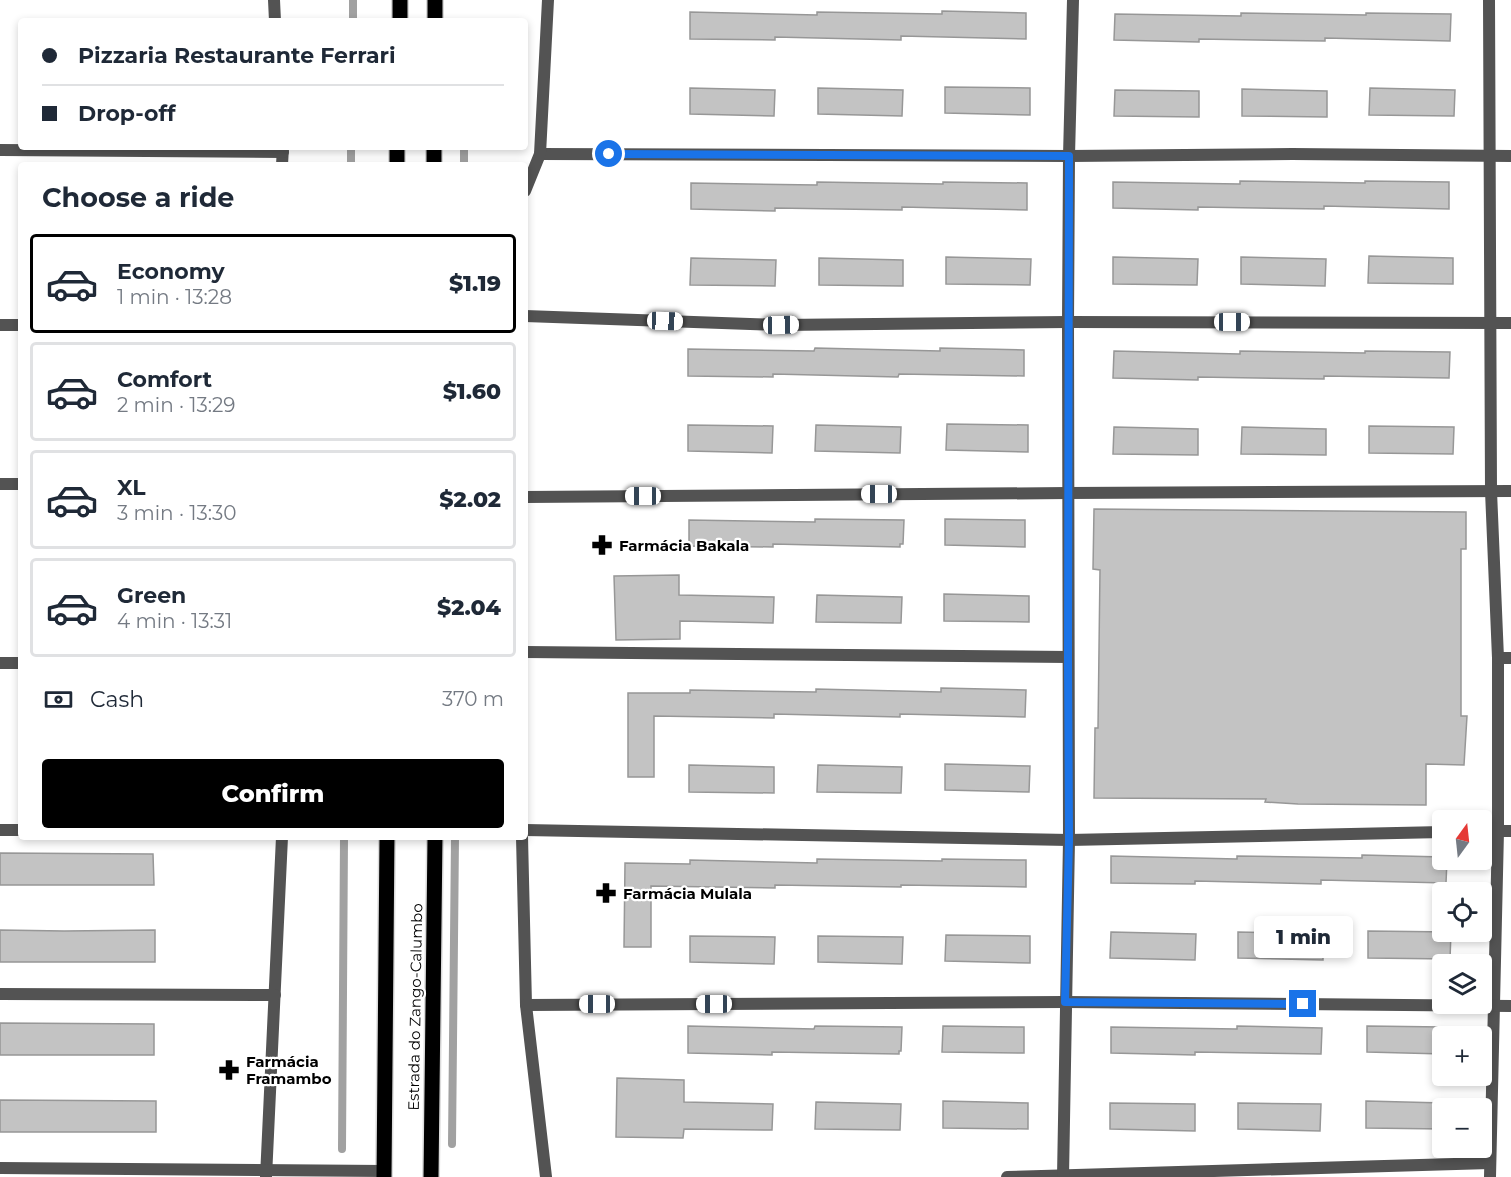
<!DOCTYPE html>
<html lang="en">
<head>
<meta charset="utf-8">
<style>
	body { margin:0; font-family:Montserrat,sans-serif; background:#f6f6f7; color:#1f2937; height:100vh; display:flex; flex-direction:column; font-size:22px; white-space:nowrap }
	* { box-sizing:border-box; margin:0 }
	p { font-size:20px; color:#747a83 }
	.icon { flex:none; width:33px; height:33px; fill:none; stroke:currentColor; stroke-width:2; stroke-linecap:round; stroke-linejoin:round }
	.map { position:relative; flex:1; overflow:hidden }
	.details { position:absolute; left:18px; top:162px; width:510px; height:678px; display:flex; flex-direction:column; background:#fff; border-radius:6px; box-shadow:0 3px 9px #0003 }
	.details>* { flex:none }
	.guide { position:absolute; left:18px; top:18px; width:510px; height:132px; border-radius:6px; box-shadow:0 3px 9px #0003; display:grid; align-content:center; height:132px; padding:0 24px; background:#fff }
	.needle { width:39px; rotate:15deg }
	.fabs { position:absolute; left:1432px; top:810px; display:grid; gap:12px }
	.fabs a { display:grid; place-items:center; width:60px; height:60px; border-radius:6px; background:#fff; box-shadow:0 3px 9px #0003; font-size:30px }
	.end { position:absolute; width:27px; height:27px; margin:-14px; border:8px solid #1a73e8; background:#fff; box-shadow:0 0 0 3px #fff }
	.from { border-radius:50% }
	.bubble { position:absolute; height:42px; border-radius:6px; background:#fff; box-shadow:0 3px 9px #0003; font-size:20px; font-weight:800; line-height:42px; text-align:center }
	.car { position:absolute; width:18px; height:36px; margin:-18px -9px; border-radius:8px; box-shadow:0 0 4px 2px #0007; background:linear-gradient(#fff 24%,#345 0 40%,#fff 0 76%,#345 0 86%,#fff 0) }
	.guide b { display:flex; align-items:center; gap:21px; height:57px; font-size:22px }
	.guide b+b { border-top:2px solid #e0e1e3 }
	.guide i { width:15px; height:15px; background:#1f2937 }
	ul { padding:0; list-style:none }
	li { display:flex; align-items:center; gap:18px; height:99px; margin:0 12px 9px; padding:0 12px; border:3px solid #e0e1e3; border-radius:6px }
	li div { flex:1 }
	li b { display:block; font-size:22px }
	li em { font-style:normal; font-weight:800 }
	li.selected { border-color:#000 }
	li>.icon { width:54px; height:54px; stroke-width:1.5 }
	h2 { padding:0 24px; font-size:27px; line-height:72px }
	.pay { display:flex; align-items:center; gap:15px; height:66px; padding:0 24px; font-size:22px }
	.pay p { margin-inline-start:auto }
	.button { display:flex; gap:12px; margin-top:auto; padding:12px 24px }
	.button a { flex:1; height:69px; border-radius:6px; background:#000; color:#fff; font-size:24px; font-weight:800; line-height:69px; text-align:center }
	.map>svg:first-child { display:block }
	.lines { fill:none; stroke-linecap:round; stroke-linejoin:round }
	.stream { stroke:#a1a1a1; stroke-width:8 }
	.building { fill:#c3c3c3; stroke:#979797; stroke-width:1.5 }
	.primary-casing { stroke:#dbdbdb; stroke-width:18 }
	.service { stroke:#535353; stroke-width:12 }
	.minor { stroke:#535353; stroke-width:12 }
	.primary { stroke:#000; stroke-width:15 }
	.route { stroke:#1a73e8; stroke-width:8 }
	.labels { text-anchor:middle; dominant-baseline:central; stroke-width:4.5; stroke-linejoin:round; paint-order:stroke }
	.poi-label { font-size:15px; font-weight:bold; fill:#000; stroke:#fff; text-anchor:start }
	.street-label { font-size:15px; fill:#000; stroke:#fff }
</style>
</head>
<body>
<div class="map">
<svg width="1511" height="1177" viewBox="0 0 1511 1177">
	<rect width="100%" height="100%" fill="#fff"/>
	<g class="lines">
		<!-- stream -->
		<g class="stream">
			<polyline points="353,21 353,0"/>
			<polyline points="351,165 351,147"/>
			<polyline points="464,165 464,147"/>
			<polyline points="452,1144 455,837"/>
			<polyline points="342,1149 344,837"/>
		</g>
	</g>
	<!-- building -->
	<g class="building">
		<polygon points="942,11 1026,13 1026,39 901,36 901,40 775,37 775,40 690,39 690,12 817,15 817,12 942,14"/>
		<polygon points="1241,13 1366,15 1366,13 1451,14 1450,41 1325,38 1325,41 1199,39 1199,42 1114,40 1115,14 1241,16"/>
		<polygon points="945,87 1030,88 1030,115 945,113"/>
		<polygon points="690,88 775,90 774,116 690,114"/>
		<polygon points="818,88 903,90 902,116 818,114"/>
		<polygon points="1370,88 1455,90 1454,116 1369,115"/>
		<polygon points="1242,89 1327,91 1327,117 1242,116"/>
		<polygon points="1115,90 1199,91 1199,117 1114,116"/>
		<polygon points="1240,181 1365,183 1365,181 1449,182 1449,209 1324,206 1324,209 1198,207 1198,210 1113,208 1113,182 1240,184"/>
		<polygon points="817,182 943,184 943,182 1027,183 1027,210 902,207 902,210 775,208 775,211 691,209 691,183 817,185"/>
		<polygon points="1369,256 1453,258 1453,284 1368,283"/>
		<polygon points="946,257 1031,259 1030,285 946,284"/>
		<polygon points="1113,257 1198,259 1197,285 1113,284"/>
		<polygon points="1241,257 1326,259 1325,286 1241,284"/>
		<polygon points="691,258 776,260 775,286 690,285"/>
		<polygon points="819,258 903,260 903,286 819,285"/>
		<polygon points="815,348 940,351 940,348 1024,350 1024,376 899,374 898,377 773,374 773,377 688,376 688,349 814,351"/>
		<polygon points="1114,351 1240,354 1240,351 1365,353 1365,351 1450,352 1449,378 1324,376 1324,379 1198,377 1198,380 1113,378"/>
		<polygon points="947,424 1028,425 1028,452 946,450"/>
		<polygon points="688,425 773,426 772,453 688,451"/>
		<polygon points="816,425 901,427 900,453 815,451"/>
		<polygon points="1369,426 1454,427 1453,454 1369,453"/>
		<polygon points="1114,427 1198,429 1198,455 1113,454"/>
		<polygon points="1242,427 1326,429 1326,455 1241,454"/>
		<polygon points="1094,509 1466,512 1466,549 1461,549 1461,716 1467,716 1464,765 1426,764 1426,805 1298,804 1265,802 1266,799 1094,798 1095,728 1098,728 1100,570 1093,569"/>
		<polygon points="815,519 904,520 903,544 900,544 900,547 773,544 773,547 689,546 689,520 815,522"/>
		<polygon points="945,519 1025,520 1025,547 945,545"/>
		<polygon points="679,575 679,595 774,597 773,623 680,621 680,639 616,640 614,576"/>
		<polygon points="944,594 1029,596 1029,622 944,621"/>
		<polygon points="817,595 902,597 901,623 816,622"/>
		<polygon points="941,688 1026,690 1025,717 900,714 900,717 774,714 774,718 654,716 654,777 628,777 628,693 690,693 690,690 816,692 816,689 941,692"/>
		<polygon points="945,764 1030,766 1029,792 945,790"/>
		<polygon points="689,765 774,767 774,793 689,792"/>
		<polygon points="818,765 902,767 901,793 817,792"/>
		<polygon points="0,853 153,854 154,885 0,885"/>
		<polygon points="1362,855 1443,857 1443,860 1447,860 1446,883 1321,880 1321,884 1195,881 1195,884 1111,883 1111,856 1237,859 1237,856 1362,858"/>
		<polygon points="817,859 942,861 942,859 1026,860 1026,887 901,885 901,887 775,885 775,888 651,886 651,947 624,947 625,863 690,864 690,860 817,863"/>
		<polygon points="0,930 64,931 155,930 155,962 0,962"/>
		<polygon points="1368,931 1451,932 1450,959 1368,958"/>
		<polygon points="1111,932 1196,934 1195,960 1110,958"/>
		<polygon points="1238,932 1323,934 1323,960 1238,958"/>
		<polygon points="946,935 1030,936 1030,963 945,961"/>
		<polygon points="690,936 775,937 774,964 690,962"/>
		<polygon points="818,936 903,937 902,964 818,962"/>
		<polygon points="0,1023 154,1024 154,1055 0,1055"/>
		<polygon points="688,1026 814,1029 815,1026 902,1027 901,1051 899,1051 899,1054 772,1052 772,1055 688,1053"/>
		<polygon points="943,1026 1024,1027 1024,1053 942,1052"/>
		<polygon points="1237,1026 1322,1028 1321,1054 1195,1052 1195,1055 1111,1053 1111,1027 1237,1029"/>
		<polygon points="1367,1026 1443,1027 1443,1054 1367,1052"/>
		<polygon points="617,1078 684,1080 684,1102 773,1104 772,1130 684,1129 683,1138 616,1137"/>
		<polygon points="0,1100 156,1101 156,1132 0,1132"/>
		<polygon points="943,1101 1028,1103 1028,1129 943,1128"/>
		<polygon points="1366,1101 1443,1103 1443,1129 1366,1128"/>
		<polygon points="816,1102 901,1104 900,1130 815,1129"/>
		<polygon points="1110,1103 1195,1104 1195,1131 1110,1129"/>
		<polygon points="1238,1103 1321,1104 1320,1131 1238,1129"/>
	</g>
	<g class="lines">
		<!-- primary casing -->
		<g class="primary-casing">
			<g id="primary">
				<polyline points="400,0 400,21"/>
				<polyline points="435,0 435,21"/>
				<polyline points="434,147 434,165"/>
				<polyline points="397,165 397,147"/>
				<polyline points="384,1177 387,837"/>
				<polyline points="431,1177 435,837"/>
			</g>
		</g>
		<!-- service -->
		<g class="service">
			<polyline points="274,0 275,21"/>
			<polyline points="282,165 283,147"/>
			<polyline points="266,1177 282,837"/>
		</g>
		<!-- minor -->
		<g class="minor">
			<polyline points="1489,0 1491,491 1498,658 1498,831 1490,1177"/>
			<polyline points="0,150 283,152"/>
			<polyline points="540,154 1069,156 1292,154 1511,156"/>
			<polyline points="525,191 540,154 548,0"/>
			<polyline points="525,316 781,325 1068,322 1511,323"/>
			<polyline points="0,325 21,325"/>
			<polyline points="0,484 21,484"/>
			<polyline points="525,497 1068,493 1511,491"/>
			<polyline points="525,652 1068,657"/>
			<polyline points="1498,658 1511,658"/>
			<polyline points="0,663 21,663"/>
			<polyline points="0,830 21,830"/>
			<polyline points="525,830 1069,840 1443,832"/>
			<polyline points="1482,831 1511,831"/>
			<polyline points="522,837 526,1005 546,1177"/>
			<polyline points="0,994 275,995"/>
			<polyline points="526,1005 1065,1002 1511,1006"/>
			<polyline points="0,1168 384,1171"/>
			<polyline points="1007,1177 1490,1163"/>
			<polyline points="1063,1177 1069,840 1068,322 1069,156 1073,0"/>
		</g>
		<!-- primary -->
		<use href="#primary" class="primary"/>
	</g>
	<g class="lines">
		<!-- route -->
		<polyline class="route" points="609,154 1069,156 1068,657 1069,840 1065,1002 1303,1004"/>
	</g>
	<!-- icons -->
	<defs>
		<g id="pharmacy-bare" transform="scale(1.62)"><path d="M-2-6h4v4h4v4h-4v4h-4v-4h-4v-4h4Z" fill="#000" stroke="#fff" stroke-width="2.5" paint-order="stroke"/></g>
	</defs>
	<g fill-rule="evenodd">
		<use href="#pharmacy-bare" x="602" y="545"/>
		<use href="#pharmacy-bare" x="606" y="893"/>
		<use href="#pharmacy-bare" x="229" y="1070"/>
	</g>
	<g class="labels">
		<!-- poi labels -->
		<g class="poi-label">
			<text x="619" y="545">Farmácia Bakala</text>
			<text x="623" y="893">Farmácia Mulala</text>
			<text x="246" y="1061">Farmácia<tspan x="246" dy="17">Framambo</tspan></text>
		</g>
		<!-- street labels -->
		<g class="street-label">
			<text transform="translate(415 1007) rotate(-89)">Estrada do Zango-Calumbo</text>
		</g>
	</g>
</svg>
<div class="fabs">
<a><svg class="needle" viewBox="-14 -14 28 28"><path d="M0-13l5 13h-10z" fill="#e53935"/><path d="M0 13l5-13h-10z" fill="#747a83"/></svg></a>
<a><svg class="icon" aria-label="locate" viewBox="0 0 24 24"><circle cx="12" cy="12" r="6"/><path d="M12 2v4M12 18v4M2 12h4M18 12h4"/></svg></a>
<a><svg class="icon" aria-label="layers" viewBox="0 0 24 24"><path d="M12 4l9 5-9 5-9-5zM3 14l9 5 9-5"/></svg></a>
<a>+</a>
<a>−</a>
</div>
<i class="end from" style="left:609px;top:154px"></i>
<i class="end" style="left:1303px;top:1004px"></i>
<div class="bubble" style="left:1254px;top:916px;width:99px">1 min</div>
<i class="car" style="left:665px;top:321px;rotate:92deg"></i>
<i class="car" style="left:1232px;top:322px;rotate:90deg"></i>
<i class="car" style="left:781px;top:325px;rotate:89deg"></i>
<i class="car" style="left:879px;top:494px;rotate:270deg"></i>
<i class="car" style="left:643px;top:496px;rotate:270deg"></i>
<i class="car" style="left:597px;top:1004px;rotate:270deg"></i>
<i class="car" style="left:714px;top:1004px;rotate:270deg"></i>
<div class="guide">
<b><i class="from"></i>Pizzaria Restaurante Ferrari</b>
<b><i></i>Drop-off</b>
</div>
<section class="details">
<h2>Choose a ride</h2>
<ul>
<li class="selected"><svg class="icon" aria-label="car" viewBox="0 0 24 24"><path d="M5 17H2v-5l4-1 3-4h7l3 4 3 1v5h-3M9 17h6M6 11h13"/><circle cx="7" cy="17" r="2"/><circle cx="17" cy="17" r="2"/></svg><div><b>Economy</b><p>1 min · 13:28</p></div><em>$1.19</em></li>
<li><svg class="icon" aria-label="car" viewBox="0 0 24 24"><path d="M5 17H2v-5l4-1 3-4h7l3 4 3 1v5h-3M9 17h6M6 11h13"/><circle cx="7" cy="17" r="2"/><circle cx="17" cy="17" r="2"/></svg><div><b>Comfort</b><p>2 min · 13:29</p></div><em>$1.60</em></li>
<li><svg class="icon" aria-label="car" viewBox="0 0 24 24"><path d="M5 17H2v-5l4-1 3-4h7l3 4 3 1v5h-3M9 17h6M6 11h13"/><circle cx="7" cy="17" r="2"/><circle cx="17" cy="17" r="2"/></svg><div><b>XL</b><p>3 min · 13:30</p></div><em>$2.02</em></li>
<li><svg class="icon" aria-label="car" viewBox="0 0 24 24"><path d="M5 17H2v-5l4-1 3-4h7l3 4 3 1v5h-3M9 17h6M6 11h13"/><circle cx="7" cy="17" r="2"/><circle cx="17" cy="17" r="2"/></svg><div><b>Green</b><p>4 min · 13:31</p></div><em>$2.04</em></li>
</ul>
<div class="pay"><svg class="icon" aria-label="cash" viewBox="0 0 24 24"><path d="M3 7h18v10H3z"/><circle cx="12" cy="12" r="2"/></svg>Cash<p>370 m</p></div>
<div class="button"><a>Confirm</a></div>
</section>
</div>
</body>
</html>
